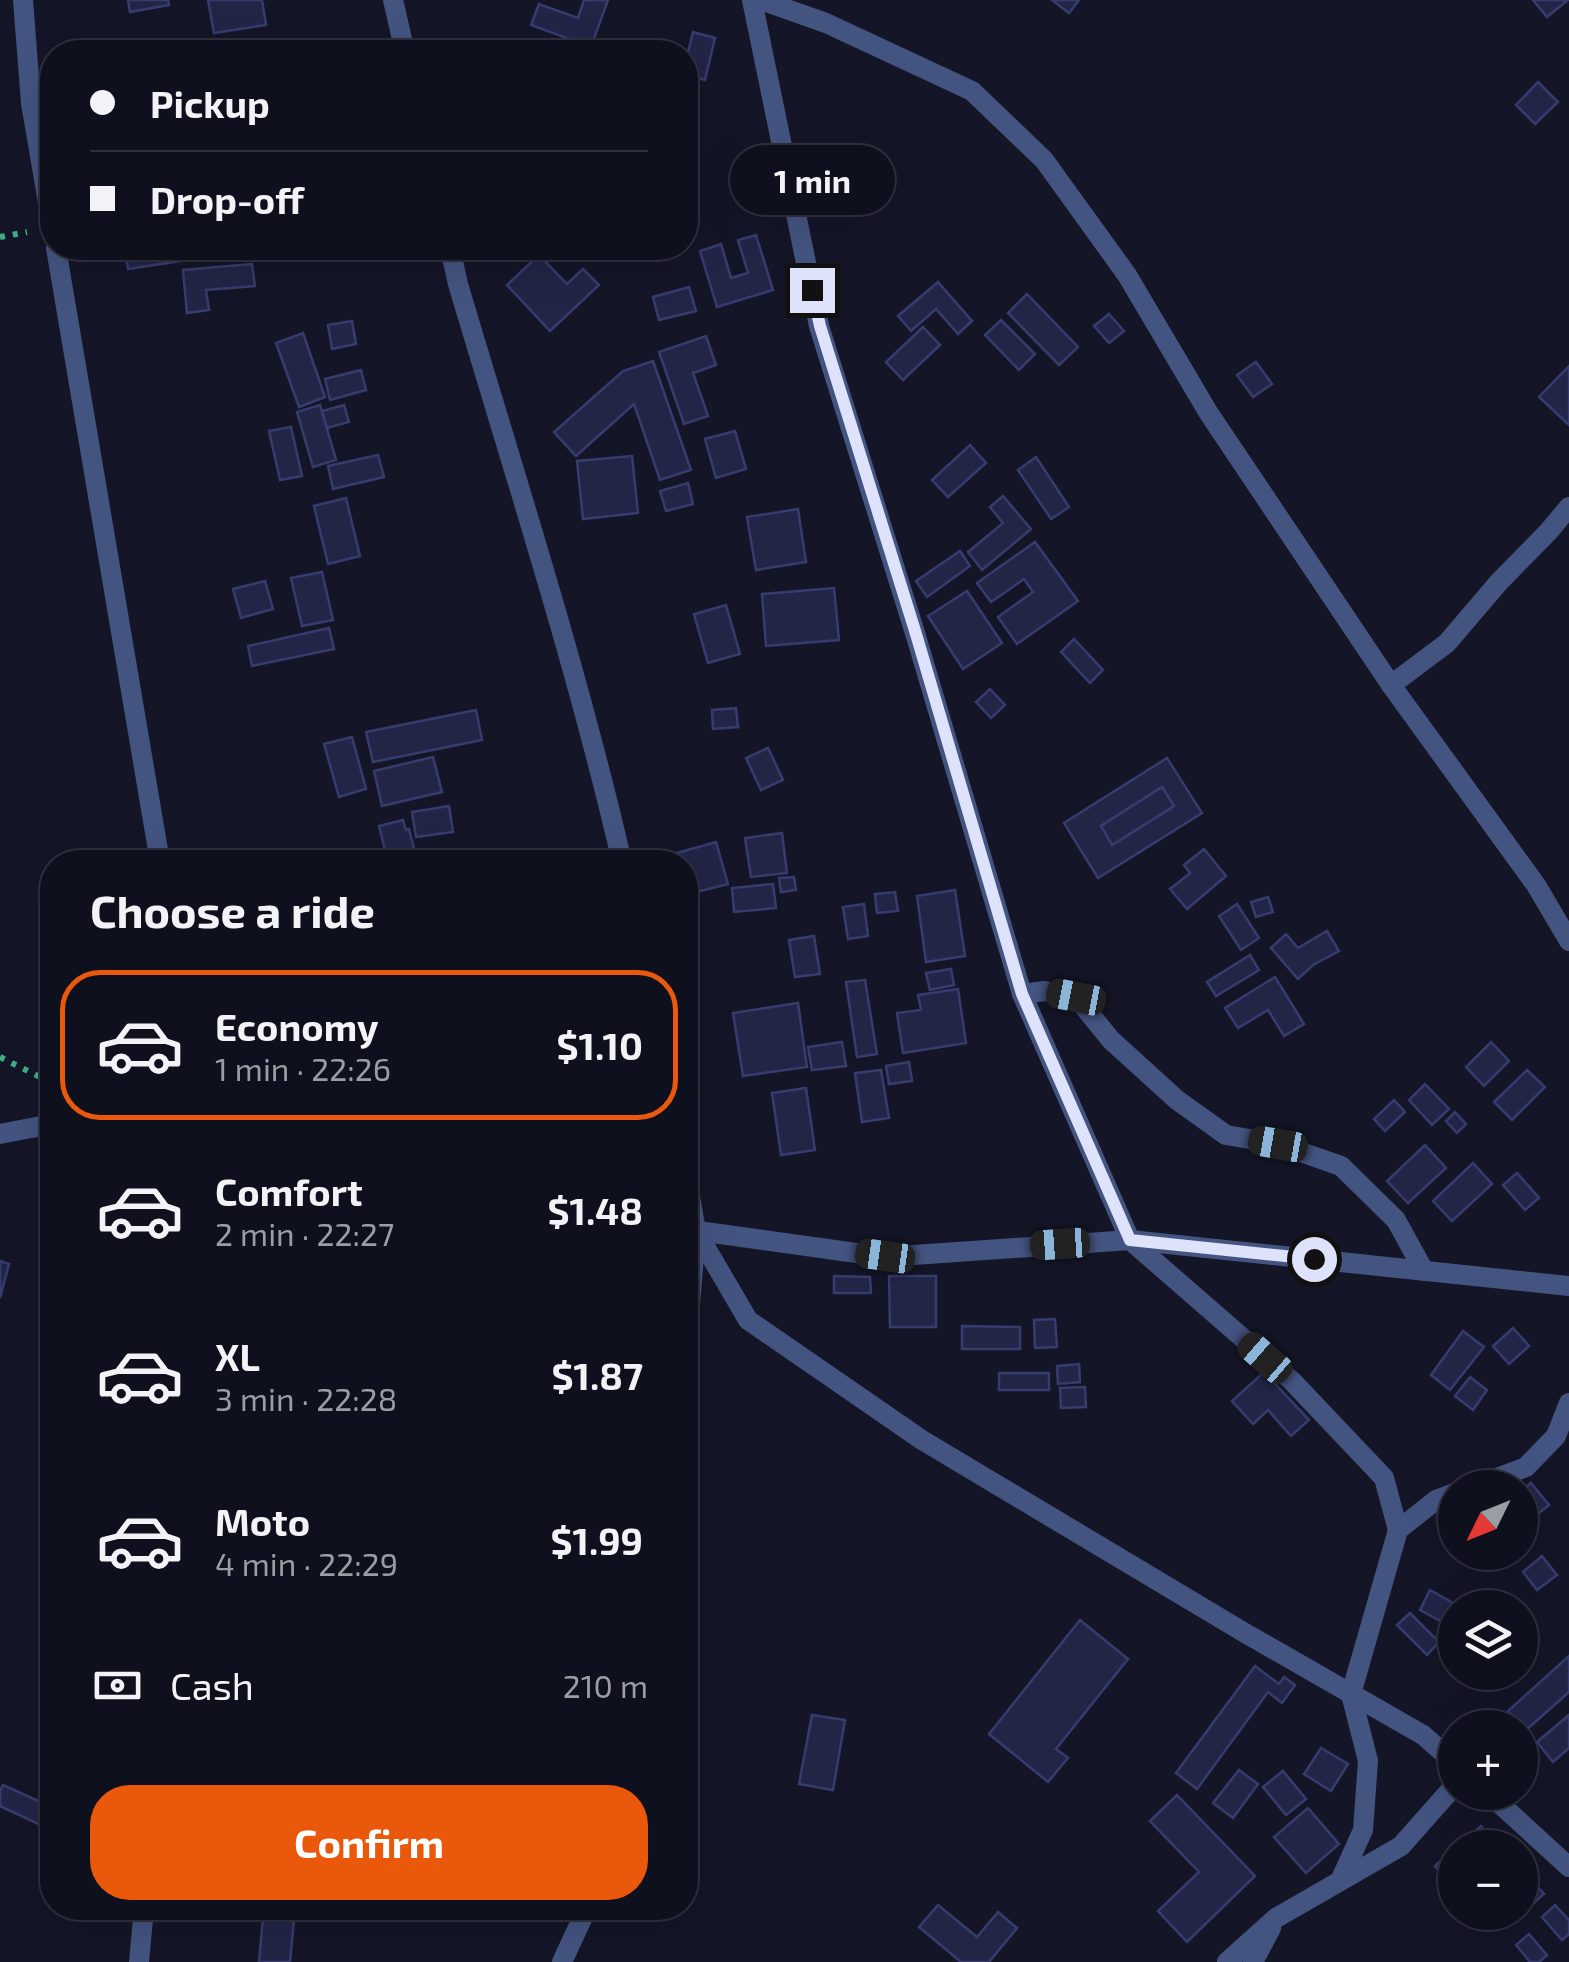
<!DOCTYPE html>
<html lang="en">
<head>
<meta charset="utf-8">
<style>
	body { margin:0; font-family:"Exo 2",sans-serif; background:#1d1e2b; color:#f1f3f6; height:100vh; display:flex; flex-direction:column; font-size:38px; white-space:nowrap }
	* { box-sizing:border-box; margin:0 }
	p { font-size:32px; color:#9b9da4 }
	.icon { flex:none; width:55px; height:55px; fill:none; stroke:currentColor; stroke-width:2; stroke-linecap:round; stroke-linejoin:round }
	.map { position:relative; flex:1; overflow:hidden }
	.sheet { position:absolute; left:40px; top:850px; width:658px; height:1070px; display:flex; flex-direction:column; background:#0f101e; border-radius:40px; box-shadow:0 10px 40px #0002,0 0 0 2px #2f303c }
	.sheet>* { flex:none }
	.guide { position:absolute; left:40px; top:40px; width:658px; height:220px; border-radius:40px; box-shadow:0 10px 40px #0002,0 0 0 2px #2f303c; display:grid; align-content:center; height:220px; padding:0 50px; background:#0f101e }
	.needle { width:65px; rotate:227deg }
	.controls { position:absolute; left:1438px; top:1470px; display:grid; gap:20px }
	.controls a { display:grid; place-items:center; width:100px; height:100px; border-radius:50%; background:#0f101e; box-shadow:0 10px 40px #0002,0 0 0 2px #2f303c; font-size:50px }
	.end { position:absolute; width:45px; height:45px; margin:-22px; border:12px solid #dee3fb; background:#111; box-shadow:0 0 0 5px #111 }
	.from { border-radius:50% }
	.bubble { position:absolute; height:70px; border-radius:35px; background:#0f101e; box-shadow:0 10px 40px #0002,0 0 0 2px #2f303c; font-size:32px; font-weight:700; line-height:70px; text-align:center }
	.car { position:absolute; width:30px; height:60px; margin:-30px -15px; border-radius:12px; box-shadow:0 0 8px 2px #0007; background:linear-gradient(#222 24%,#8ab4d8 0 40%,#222 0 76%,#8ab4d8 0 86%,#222 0) }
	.guide b { display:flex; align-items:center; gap:35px; height:95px; font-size:38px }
	.guide b+b { border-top:2px solid #2f303c }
	.guide i { width:25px; height:25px; background:#f1f3f6 }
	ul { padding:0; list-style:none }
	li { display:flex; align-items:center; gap:30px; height:150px; margin:0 20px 15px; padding:0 30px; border:5px solid transparent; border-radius:40px }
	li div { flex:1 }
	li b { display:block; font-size:38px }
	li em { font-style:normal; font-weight:700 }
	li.selected { border-color:#ea580c }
	li>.icon { width:90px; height:90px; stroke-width:1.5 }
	h2 { padding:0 50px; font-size:45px; line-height:120px }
	.pay { display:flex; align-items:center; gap:25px; height:110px; padding:0 50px; font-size:38px }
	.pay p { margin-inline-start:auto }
	.primary-button { display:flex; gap:20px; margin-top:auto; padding:20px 50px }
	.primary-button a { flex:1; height:115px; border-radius:40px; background:#ea580c; color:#fff; font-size:40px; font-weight:700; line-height:115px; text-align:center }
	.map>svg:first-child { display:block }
	.building { fill:#222546; stroke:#373c6f; stroke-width:2.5; fill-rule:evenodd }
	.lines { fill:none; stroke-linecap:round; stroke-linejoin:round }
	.path { stroke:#40ad87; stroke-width:6; stroke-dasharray:5 8; stroke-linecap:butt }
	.minor { stroke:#445481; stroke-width:20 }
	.route { stroke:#dee3fb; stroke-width:12 }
</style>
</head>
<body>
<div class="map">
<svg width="1569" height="1962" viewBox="0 0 1569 1962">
	<rect width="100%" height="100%" fill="#141628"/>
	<!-- building -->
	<g class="building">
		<polygon points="128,0 168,0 169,5 130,12"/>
		<polygon points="208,0 262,0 266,25 214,33"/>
		<polygon points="584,0 608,0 591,47 531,25 539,4 578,18"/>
		<polygon points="1052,0 1079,0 1069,13"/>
		<polygon points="1533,0 1568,0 1547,17"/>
		<polygon points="693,32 715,38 705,80 685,74 685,64"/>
		<polygon points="1538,82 1558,102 1535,124 1516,105"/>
		<polygon points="756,235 773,290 717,307 700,251 721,244 731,278 748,273 738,240"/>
		<polygon points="125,248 199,248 201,258 128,269"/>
		<polygon points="257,248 286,248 287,253 260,258"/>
		<polygon points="539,255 567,284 583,269 599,285 550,331 507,285"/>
		<polygon points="252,264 255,286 206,290 209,310 187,313 183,270"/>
		<polygon points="938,282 972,321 958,334 936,309 911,331 898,316"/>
		<polygon points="689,287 696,311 659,320 653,297"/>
		<polygon points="1027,294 1078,347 1059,365 1008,313"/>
		<polygon points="1109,314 1124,331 1109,343 1094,326"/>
		<polygon points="1001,320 1035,354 1019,370 985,335"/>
		<polygon points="352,321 356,344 332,349 328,325"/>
		<polygon points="923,327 940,345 903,380 886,362"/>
		<polygon points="303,333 325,397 299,407 276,343"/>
		<polygon points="706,336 716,365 693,373 708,416 684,424 659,352"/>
		<polygon points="653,361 691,470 660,480 634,404 576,456 554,432 623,371"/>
		<polygon points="1256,362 1272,384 1253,397 1237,375"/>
		<polygon points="1569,366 1569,425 1539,397"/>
		<polygon points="361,370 366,390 330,400 325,379"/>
		<polygon points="320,405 336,460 313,467 297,412"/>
		<polygon points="344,405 349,422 327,428 322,411"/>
		<polygon points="291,427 302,476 280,480 269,431"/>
		<polygon points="735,431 746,469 716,478 705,439"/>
		<polygon points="970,445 986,463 948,497 932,480"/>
		<polygon points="378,455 384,477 333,489 328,466"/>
		<polygon points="632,456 638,513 583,519 577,461"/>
		<polygon points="1036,457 1069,507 1051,519 1018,470"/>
		<polygon points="688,483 693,504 666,511 660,491"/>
		<polygon points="1003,496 1031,529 982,570 968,552 1003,523 990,507"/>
		<polygon points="346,498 360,556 328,564 314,506"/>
		<polygon points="798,509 806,562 756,570 747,517"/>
		<polygon points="1035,542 1078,601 1017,644 998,617 1033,592 1024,579 991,602 977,583"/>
		<polygon points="960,551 970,566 927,597 916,581"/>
		<polygon points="322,572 333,620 302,626 291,578"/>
		<polygon points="265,581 273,609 241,618 233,589"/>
		<polygon points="834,588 839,640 766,646 762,594"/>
		<polygon points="967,591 1002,643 963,669 928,616"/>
		<polygon points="726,605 740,654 708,663 694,614"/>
		<polygon points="329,628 334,649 252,666 248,646"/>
		<polygon points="1074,639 1103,670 1090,683 1061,652"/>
		<polygon points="990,689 1005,705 991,718 976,702"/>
		<polygon points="736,708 738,727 713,729 712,710"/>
		<polygon points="476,710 482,740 373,762 366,732"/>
		<polygon points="352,737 366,789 339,797 324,744"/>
		<polygon points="768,748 783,780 761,790 746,758"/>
		<polygon points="433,757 442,792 382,806 374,771"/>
		<path d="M 1167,758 L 1202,813 L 1098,878 L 1064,823 ZM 1162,787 L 1174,806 L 1112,845 L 1101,826 Z"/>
		<polygon points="1162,787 1174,806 1112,845 1101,826"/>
		<polygon points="449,806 453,832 416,837 412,812"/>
		<polygon points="403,820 406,830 409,829 417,860 459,850 462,862 388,862 379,826"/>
		<polygon points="782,833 787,873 751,877 745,838"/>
		<polygon points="716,842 728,884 685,895 685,862 664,862 663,857"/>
		<polygon points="1204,849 1226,876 1187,909 1170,889 1190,873 1184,865"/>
		<polygon points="794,877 796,890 781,892 779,878"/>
		<polygon points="773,884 776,908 734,912 732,888"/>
		<polygon points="955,890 965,956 926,962 917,896"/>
		<polygon points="895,892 898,911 877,913 875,894"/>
		<polygon points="1268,897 1273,912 1256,917 1251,902"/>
		<polygon points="864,904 868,936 848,939 843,907"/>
		<polygon points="1237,904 1259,938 1241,950 1219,916"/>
		<polygon points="1327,931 1339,951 1313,965 1298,979 1271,948 1286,934 1298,948"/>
		<polygon points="814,936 820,974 795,977 789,940"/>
		<polygon points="1250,955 1259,970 1216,996 1207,982"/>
		<polygon points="951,969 954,985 930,990 926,973"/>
		<polygon points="1275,977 1304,1024 1284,1036 1268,1010 1238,1028 1225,1008"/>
		<polygon points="865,980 877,1054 857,1057 846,982"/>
		<polygon points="958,989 966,1043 903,1053 897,1013 921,1010 918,995"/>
		<polygon points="798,1003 807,1067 743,1076 733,1013"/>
		<polygon points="842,1042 846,1066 812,1070 808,1047"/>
		<polygon points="1491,1042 1509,1061 1484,1086 1466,1067"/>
		<polygon points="909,1062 912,1081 889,1084 886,1066"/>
		<polygon points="881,1070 889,1118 862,1122 855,1073"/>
		<polygon points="1527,1070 1545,1087 1512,1120 1494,1102"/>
		<polygon points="1425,1084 1449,1109 1432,1125 1409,1100"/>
		<polygon points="806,1088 815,1150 781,1155 772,1093"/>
		<polygon points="1394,1100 1405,1112 1385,1131 1374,1119"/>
		<polygon points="1455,1112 1466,1124 1457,1133 1446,1121"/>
		<polygon points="1425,1145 1446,1168 1408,1203 1387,1181"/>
		<polygon points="1473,1163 1492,1184 1452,1221 1433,1201"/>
		<polygon points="1517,1173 1539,1198 1525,1210 1503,1185"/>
		<polygon points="0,1261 9,1264 0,1298"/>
		<polygon points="834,1276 870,1277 871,1293 834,1293"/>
		<polygon points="889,1276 936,1276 936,1327 890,1327"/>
		<polygon points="1055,1319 1057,1347 1035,1348 1034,1320"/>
		<polygon points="962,1326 1020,1327 1020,1349 962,1349"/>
		<polygon points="1513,1328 1529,1346 1509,1364 1493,1346"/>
		<polygon points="1463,1331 1484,1347 1450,1390 1431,1375"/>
		<polygon points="1079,1364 1080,1382 1058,1384 1057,1366"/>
		<polygon points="1264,1372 1309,1420 1291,1436 1268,1410 1253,1424 1232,1401"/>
		<rect x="999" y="1373" width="50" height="17"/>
		<polygon points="1470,1377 1487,1390 1473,1410 1455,1396"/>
		<polygon points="1085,1387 1086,1407 1061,1408 1060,1388"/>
		<polygon points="1531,1483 1549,1505 1520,1528 1520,1492"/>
		<polygon points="1542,1556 1557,1575 1537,1590 1523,1572"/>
		<polygon points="1430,1590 1462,1608 1455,1608 1455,1629 1420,1610"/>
		<polygon points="1410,1613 1439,1642 1427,1655 1397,1625"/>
		<polygon points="1080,1620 1128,1659 1056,1749 1068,1758 1048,1782 989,1734"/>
		<polygon points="1569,1656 1569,1692 1525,1731 1508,1711"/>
		<polygon points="1255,1666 1279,1684 1284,1677 1295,1685 1282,1703 1268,1692 1197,1789 1176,1773"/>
		<polygon points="812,1715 845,1720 833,1790 799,1784"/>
		<polygon points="1569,1715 1569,1748 1553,1762 1537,1742"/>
		<polygon points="1321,1748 1348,1764 1331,1791 1304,1774"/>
		<polygon points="1239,1770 1258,1784 1233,1818 1213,1803"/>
		<polygon points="1283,1771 1306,1799 1286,1815 1263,1787"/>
		<polygon points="3,1785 52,1807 52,1821 49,1829 0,1806 0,1791"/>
		<polygon points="1177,1795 1255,1876 1187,1942 1158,1911 1199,1872 1150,1821"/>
		<polygon points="1308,1808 1339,1844 1306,1873 1274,1837"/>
		<polygon points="1481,1826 1497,1844 1493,1848 1456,1848"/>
		<polygon points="1455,1849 1455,1890 1435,1866"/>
		<polygon points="1520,1868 1544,1894 1527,1909 1520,1902"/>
		<polygon points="938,1905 977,1937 998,1912 1017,1928 989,1962 961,1962 919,1927"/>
		<polygon points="1555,1905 1569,1920 1569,1934 1562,1940 1542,1917"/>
		<polygon points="263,1917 294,1920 290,1962 259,1962"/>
		<polygon points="1529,1934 1547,1955 1539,1962 1530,1962 1516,1945"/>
	</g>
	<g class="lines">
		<!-- path -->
		<g class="path">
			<polyline points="0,237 27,232"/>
			<polyline points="0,1057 52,1083"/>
		</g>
		<!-- minor -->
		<g class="minor">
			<polyline points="23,0 31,103 52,226"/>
			<polyline points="393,0 405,52"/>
			<polyline points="752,0 819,326 915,633 1022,994 1130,1240 1292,1381 1384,1478 1398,1530"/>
			<polyline points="761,0 826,23 972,91 1044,160 1127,275 1208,412 1391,685 1536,885 1569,941"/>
			<polyline points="56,248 160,862"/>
			<path d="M 450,248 L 458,284 C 515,476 577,667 622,862"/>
			<polyline points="1391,685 1447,643 1499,582 1549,531 1569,507"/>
			<polyline points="1022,994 1045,991 1076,997 1111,1040 1177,1100 1226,1135 1278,1144 1341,1166 1396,1220 1424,1271"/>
			<polyline points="0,1134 52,1124"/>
			<polyline points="685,1168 696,1231 685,1365"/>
			<polyline points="691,1230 885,1257 1130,1240 1569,1286"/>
			<polyline points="696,1231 748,1320 922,1440 1245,1633 1423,1735 1455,1763"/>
			<polyline points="1470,1488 1526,1467 1556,1436 1569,1403"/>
			<polyline points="1487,1792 1569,1867"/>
			<polyline points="1340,1881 1363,1830 1368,1761 1351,1694 1398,1530 1436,1500 1455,1493"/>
			<polyline points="139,1962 144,1908"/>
			<polyline points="562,1962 587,1908"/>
			<polyline points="1227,1962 1276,1918 1401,1846 1455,1785"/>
			<polyline points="1253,1962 1271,1928"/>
		</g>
	</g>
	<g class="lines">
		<!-- route -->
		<polyline class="route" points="812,290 820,326 916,634 1022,994 1130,1240 1314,1259"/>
	</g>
</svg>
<div class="controls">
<a><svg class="needle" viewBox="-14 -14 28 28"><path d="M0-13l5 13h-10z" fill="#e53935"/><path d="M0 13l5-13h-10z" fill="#9b9da4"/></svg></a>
<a><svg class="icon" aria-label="layers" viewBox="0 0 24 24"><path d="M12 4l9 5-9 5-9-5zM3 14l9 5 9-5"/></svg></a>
<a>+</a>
<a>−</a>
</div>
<i class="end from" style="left:1314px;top:1259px"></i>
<i class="end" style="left:812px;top:290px"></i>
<div class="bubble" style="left:730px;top:145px;width:165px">1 min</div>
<i class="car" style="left:1076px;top:997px;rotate:281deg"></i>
<i class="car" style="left:1278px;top:1144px;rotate:280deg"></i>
<i class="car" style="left:1060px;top:1244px;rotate:266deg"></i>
<i class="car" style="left:885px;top:1256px;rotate:278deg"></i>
<i class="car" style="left:1265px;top:1358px;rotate:311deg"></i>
<div class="guide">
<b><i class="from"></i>Pickup</b>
<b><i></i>Drop-off</b>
</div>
<section class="sheet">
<h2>Choose a ride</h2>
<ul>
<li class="selected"><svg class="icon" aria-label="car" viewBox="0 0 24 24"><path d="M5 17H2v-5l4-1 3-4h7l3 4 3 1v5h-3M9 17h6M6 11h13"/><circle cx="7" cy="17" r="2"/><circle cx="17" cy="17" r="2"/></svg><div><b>Economy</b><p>1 min · 22:26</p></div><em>$1.10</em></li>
<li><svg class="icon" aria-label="car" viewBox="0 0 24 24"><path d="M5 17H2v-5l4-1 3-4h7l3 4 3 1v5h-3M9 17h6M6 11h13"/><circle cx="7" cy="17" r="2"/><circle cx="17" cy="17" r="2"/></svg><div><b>Comfort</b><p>2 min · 22:27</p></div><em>$1.48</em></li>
<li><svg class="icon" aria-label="car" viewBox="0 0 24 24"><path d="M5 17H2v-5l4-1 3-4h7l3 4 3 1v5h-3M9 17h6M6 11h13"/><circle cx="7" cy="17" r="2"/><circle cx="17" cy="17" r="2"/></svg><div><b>XL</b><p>3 min · 22:28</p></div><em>$1.87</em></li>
<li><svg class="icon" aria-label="car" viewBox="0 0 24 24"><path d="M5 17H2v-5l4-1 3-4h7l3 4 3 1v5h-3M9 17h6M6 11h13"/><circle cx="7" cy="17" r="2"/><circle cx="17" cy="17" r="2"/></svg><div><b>Moto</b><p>4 min · 22:29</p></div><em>$1.99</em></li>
</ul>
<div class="pay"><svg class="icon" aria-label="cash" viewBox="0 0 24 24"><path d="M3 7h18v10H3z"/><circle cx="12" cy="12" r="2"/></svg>Cash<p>210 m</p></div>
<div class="primary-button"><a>Confirm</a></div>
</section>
</div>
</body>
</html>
